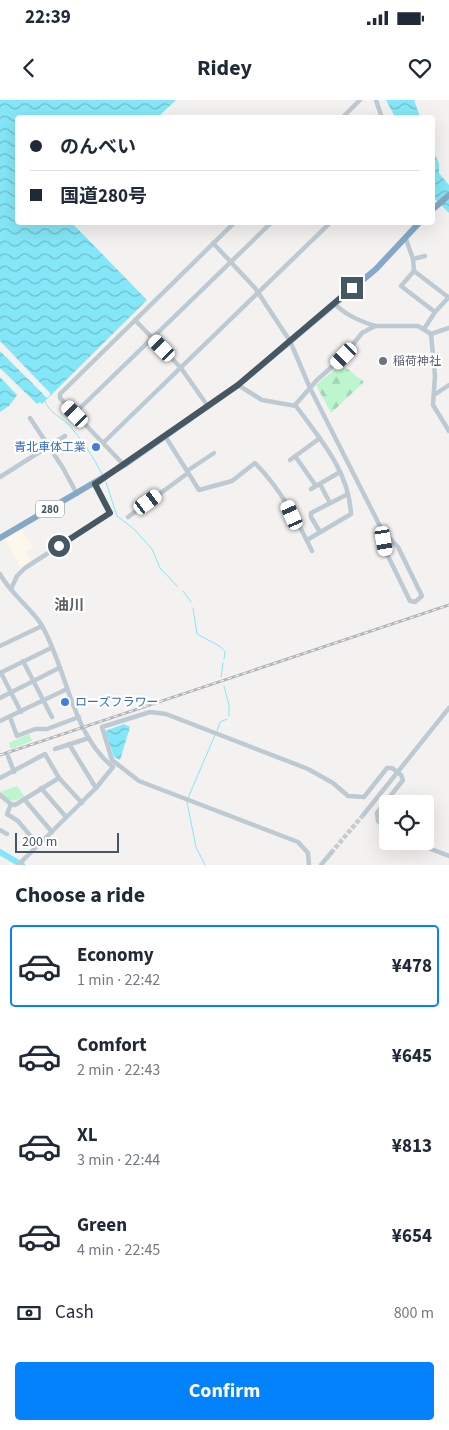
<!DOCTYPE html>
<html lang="en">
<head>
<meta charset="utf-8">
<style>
	body { margin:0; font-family:"Source Sans 3","Noto Sans JP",sans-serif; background:#f6f6f7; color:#1f2937; height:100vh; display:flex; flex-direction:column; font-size:19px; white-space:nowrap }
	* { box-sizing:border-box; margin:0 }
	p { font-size:16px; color:#747a83 }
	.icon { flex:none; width:28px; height:28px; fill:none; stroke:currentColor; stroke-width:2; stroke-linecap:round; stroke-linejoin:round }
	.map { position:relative; height:765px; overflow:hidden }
	.details { display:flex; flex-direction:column; background:#fff; flex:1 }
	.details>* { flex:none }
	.hud { position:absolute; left:15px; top:15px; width:420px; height:110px; border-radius:5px; box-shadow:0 5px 20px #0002; display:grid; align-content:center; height:110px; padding:0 15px; background:#fff }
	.buttons { position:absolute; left:379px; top:695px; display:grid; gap:10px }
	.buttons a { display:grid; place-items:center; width:55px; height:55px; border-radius:5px; background:#fff; box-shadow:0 5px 20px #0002; font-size:25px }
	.scale { position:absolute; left:15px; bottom:12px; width:104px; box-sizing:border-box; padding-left:5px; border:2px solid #475761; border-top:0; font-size:14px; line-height:18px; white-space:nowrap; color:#475761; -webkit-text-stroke:4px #fff; paint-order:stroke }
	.end { position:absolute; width:22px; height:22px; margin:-11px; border:6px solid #475761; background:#fff; box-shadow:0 0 0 2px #fff }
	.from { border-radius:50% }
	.car { position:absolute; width:15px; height:30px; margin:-15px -8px; border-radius:6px; box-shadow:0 0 4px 1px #0007; background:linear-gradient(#fff 24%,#345 0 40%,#fff 0 76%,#345 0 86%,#fff 0) }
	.hud b { display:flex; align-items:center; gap:18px; height:48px; font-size:19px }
	.hud b+b { border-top:1px solid #e0e1e3 }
	.hud i { width:12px; height:12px; background:#1f2937 }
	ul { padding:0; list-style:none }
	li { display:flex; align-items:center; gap:15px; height:82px; margin:0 10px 8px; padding:0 5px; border:2px solid transparent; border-radius:5px }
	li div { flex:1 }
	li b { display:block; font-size:19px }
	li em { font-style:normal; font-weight:700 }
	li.active { border-color:#0482fb }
	li>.icon { width:45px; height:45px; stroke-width:1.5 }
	h2 { padding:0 15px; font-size:22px; line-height:60px }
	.pay { display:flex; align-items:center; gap:12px; height:55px; padding:0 15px; font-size:19px }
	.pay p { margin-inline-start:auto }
	.button { display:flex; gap:10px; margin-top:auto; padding:10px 15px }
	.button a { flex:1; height:58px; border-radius:5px; background:#0482fb; color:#fff; font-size:20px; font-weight:700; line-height:58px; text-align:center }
	.status { display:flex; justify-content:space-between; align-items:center; height:35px; padding:0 25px; background:#fff; direction:ltr }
	.status svg { height:14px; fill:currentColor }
	header { display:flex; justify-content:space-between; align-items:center; height:65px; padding:0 15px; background:#fff; font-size:22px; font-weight:700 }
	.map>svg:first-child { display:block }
	.commercial { fill:#fef7eb }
	.forest { fill:url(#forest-firs) }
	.park { fill:#bcf5ce }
	.water { fill:url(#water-waves) }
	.pier { fill:#f4f1f1 }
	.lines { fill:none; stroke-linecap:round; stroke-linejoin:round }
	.stream { stroke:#84e7f7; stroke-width:1 }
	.river { stroke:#84e7f7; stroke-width:6 }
	.minor-tunnel { stroke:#c9cacd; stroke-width:4.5; stroke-dasharray:4.5 2; stroke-linecap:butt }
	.minor { stroke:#becad2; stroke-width:4.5 }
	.highway { stroke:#84a8c5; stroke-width:6 }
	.rail-casing { stroke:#b3b7bc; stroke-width:3 }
	.rail { stroke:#fff; stroke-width:1; stroke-dasharray:4; stroke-linecap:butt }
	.route { stroke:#475761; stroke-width:6 }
	.worship-dot { fill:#6b7280; stroke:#fff; stroke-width:2 }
	.shop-dot { fill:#3f7fe0; stroke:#fff; stroke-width:2 }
	.labels { text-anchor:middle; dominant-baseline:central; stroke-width:4.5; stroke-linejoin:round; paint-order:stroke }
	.shield { fill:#fff; stroke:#7e8990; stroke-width:1 }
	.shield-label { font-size:11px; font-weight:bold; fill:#475761 }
	.worship-label { font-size:12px; fill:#5b616d; stroke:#fff; text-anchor:start }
	.shop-label { font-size:12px; fill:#366cbe; stroke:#fff; text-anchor:end }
	.quarter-label { font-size:15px; font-weight:bold; fill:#5d6267; stroke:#fff }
</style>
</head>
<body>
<div class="status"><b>22:39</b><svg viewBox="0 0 49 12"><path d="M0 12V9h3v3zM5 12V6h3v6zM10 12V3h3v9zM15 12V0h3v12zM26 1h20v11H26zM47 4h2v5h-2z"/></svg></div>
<header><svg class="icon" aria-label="back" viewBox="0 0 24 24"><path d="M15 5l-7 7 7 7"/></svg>Ridey<svg class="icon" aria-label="heart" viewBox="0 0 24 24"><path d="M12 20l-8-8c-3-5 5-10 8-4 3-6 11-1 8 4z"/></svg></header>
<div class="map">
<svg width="449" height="765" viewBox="0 0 449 765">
	<defs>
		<pattern id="forest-firs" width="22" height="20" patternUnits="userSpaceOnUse" patternTransform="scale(1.25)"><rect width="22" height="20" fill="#bcf5ce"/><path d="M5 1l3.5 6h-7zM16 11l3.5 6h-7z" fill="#a3d4b3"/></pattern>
		<pattern id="water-waves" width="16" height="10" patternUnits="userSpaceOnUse" patternTransform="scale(1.25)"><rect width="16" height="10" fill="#84e7f7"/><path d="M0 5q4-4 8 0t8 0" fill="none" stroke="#6ebecb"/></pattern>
	</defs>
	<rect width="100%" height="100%" fill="#f4f1f1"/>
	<!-- commercial -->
	<polygon class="commercial" points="21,428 33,447 25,453 32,462 22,469 4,439"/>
	<!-- forest -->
	<polygon class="forest" points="341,264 364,282 331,313 316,285"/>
	<!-- park -->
	<g class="park">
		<polygon points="29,634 32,641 11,649 9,643"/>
		<path d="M 17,686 L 24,696 C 14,703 9,702 0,692 Z"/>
	</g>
	<!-- water -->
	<g class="water">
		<polygon points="0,0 176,0 158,17 18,18 18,122 72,123 147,200 42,304 40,302 37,304 0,268"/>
		<polygon points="386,0 414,0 420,17 395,17"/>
		<polygon points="432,49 439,63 439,73 449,85 449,113 433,97"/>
		<polygon points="0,277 17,295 9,306 0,312"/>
		<polygon points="124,624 130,627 120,660 114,657 105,631"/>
	</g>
	<!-- pier -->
	<polygon class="pier" points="0,241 51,294 47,298 0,251"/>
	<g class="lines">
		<!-- stream -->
		<g class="stream">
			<path d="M 45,301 C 48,312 61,317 69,325 C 82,340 93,356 102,374"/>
			<polyline points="105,379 117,416 134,429 152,449 160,468 178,487"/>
			<polyline points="183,491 191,502"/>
			<polyline points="193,508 197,534 221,547 225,552 224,559"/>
			<polyline points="221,577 223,563"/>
			<polyline points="224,586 229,605 229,616"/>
			<polyline points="217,631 220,622 227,619"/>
			<polyline points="188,698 215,635"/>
			<polyline points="187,702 196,747 205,765"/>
		</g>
		<!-- river -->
		<polyline class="river" points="0,752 22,765"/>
		<!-- minor-tunnel -->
		<polyline class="minor-tunnel" points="331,753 364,714"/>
		<!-- minor -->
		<g class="minor">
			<polyline points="376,0 382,18"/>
			<polyline points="342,18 360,0"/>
			<polyline points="406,139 413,159 414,171 401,186 435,212 424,229"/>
			<polyline points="213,143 255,188 290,241 310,288 382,430 398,447 422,496 415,502 410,501 386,452 382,430"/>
			<polyline points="413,159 425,156"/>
			<polyline points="414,171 448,197"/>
			<path d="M 334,203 C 345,215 360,221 375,226"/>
			<polyline points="435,212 449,197"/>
			<polyline points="135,220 181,268 207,305"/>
			<polyline points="431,234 449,228"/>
			<path d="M 238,285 L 262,300 L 296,306 C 320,339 349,371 351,414 L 307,440"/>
			<polyline points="434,295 449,285"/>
			<polyline points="295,305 317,280 344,256 362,233 375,226 418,226 431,234 435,276 433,305 449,331"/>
			<polyline points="75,313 272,122"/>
			<polyline points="30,318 63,368 77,394"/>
			<path d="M 165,336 L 199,390 L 232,381 L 255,363 C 280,388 297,420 312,451"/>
			<polyline points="104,342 331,122"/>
			<polyline points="295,356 316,386"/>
			<polyline points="290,360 320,338"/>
			<polyline points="124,365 60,298 60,294 235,122"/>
			<polyline points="187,371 214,353"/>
			<polyline points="0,377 65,336"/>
			<polyline points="320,384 330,403"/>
			<polyline points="311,389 340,372"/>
			<polyline points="128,417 188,373"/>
			<polyline points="320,432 311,417 311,413 348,394"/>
			<path d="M 0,474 C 10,493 29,506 41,524 C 67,568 71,633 113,667 L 96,688 L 18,765"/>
			<polyline points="11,489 17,476 25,468 110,413 95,384"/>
			<polyline points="0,546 42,526"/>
			<polyline points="23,561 52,617"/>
			<polyline points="0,573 51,548"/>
			<polyline points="1,573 21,612"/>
			<polyline points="0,598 59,568"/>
			<polyline points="10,617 17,636 35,629 47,629 79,617"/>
			<polyline points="0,621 67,589"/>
			<polyline points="69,644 96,688"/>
			<polyline points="55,649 89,638"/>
			<polyline points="8,656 14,672"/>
			<polyline points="0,678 45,654 59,678 82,703"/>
			<polyline points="41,688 66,717"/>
			<polyline points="0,695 11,704"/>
			<polyline points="24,699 52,732"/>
			<polyline points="11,704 15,705 59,678"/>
			<polyline points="11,704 7,714 18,721 38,745"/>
			<polyline points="364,714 449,608"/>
			<polyline points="0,730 7,734"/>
			<polyline points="410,741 449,756"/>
			<polyline points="309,765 308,753 298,742 139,681 112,660 102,627 150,612 166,614 308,669 333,683 348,696 364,697 387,668 392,668 401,675 403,680 377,713 378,721 388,730"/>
			<polyline points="321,765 331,753"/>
		</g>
		<!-- highway -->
		<g class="highway">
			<polyline points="432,110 449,95"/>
			<polyline points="0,438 124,365 238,285 376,169 420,122"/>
		</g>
		<!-- rail casing -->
		<g class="rail-casing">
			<polyline id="rail" points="0,655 449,505"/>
		</g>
		<!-- rail -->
		<use href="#rail" class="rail"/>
	</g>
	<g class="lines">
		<!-- route -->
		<polyline class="route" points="59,446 110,413 95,384 238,285 352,188"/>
	</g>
	<!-- markers -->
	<circle class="worship-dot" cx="383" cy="261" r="5"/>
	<g class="shop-dot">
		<circle cx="96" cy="347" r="5"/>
		<circle cx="65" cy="602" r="5"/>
	</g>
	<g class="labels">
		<!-- shield labels -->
		<rect class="shield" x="36" y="400.5" width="28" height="17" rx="4"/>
		<g class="shield-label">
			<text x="50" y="409">280</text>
		</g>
		<!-- worship labels -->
		<g class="worship-label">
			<text x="393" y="261">稲荷神社</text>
		</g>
		<!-- shop labels -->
		<g class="shop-label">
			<text x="86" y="347">青北車体工業</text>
			<text x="75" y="602" text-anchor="start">ローズフラワー</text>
		</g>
		<!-- quarter labels -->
		<g class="quarter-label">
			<text x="69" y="505">油川</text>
		</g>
	</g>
</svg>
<div class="buttons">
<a><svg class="icon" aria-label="locate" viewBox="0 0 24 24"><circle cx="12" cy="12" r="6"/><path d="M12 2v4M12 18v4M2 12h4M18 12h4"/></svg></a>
</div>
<div class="scale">200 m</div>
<i class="end from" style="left:59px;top:446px"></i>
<i class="end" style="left:352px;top:188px"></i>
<i class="car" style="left:162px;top:248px;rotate:316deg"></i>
<i class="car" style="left:344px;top:256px;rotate:224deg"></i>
<i class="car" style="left:75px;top:314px;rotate:316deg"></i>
<i class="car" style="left:148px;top:402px;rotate:54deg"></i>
<i class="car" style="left:292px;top:415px;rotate:336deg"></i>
<i class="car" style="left:384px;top:441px;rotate:170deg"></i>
<div class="hud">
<b><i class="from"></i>のんべい</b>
<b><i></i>国道280号</b>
</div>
</div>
<section class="details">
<h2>Choose a ride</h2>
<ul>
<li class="active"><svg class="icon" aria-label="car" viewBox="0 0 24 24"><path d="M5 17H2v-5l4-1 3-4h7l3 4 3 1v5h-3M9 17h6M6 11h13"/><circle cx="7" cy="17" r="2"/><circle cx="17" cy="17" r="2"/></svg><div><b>Economy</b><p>1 min · 22:42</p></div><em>¥478</em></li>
<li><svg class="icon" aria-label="car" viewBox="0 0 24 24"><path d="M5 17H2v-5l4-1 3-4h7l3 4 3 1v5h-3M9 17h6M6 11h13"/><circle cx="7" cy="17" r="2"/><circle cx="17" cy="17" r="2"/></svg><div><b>Comfort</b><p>2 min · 22:43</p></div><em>¥645</em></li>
<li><svg class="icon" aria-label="car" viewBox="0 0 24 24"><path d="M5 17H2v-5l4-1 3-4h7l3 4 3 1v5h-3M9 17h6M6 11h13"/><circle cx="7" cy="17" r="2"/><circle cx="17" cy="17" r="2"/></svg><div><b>XL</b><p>3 min · 22:44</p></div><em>¥813</em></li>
<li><svg class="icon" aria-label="car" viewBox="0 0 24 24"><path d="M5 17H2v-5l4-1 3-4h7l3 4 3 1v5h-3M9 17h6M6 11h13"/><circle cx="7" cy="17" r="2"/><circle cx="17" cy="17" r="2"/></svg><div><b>Green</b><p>4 min · 22:45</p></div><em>¥654</em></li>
</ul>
<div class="pay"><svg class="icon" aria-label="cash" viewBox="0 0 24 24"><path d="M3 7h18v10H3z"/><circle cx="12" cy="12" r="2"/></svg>Cash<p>800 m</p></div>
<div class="button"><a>Confirm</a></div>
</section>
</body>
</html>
